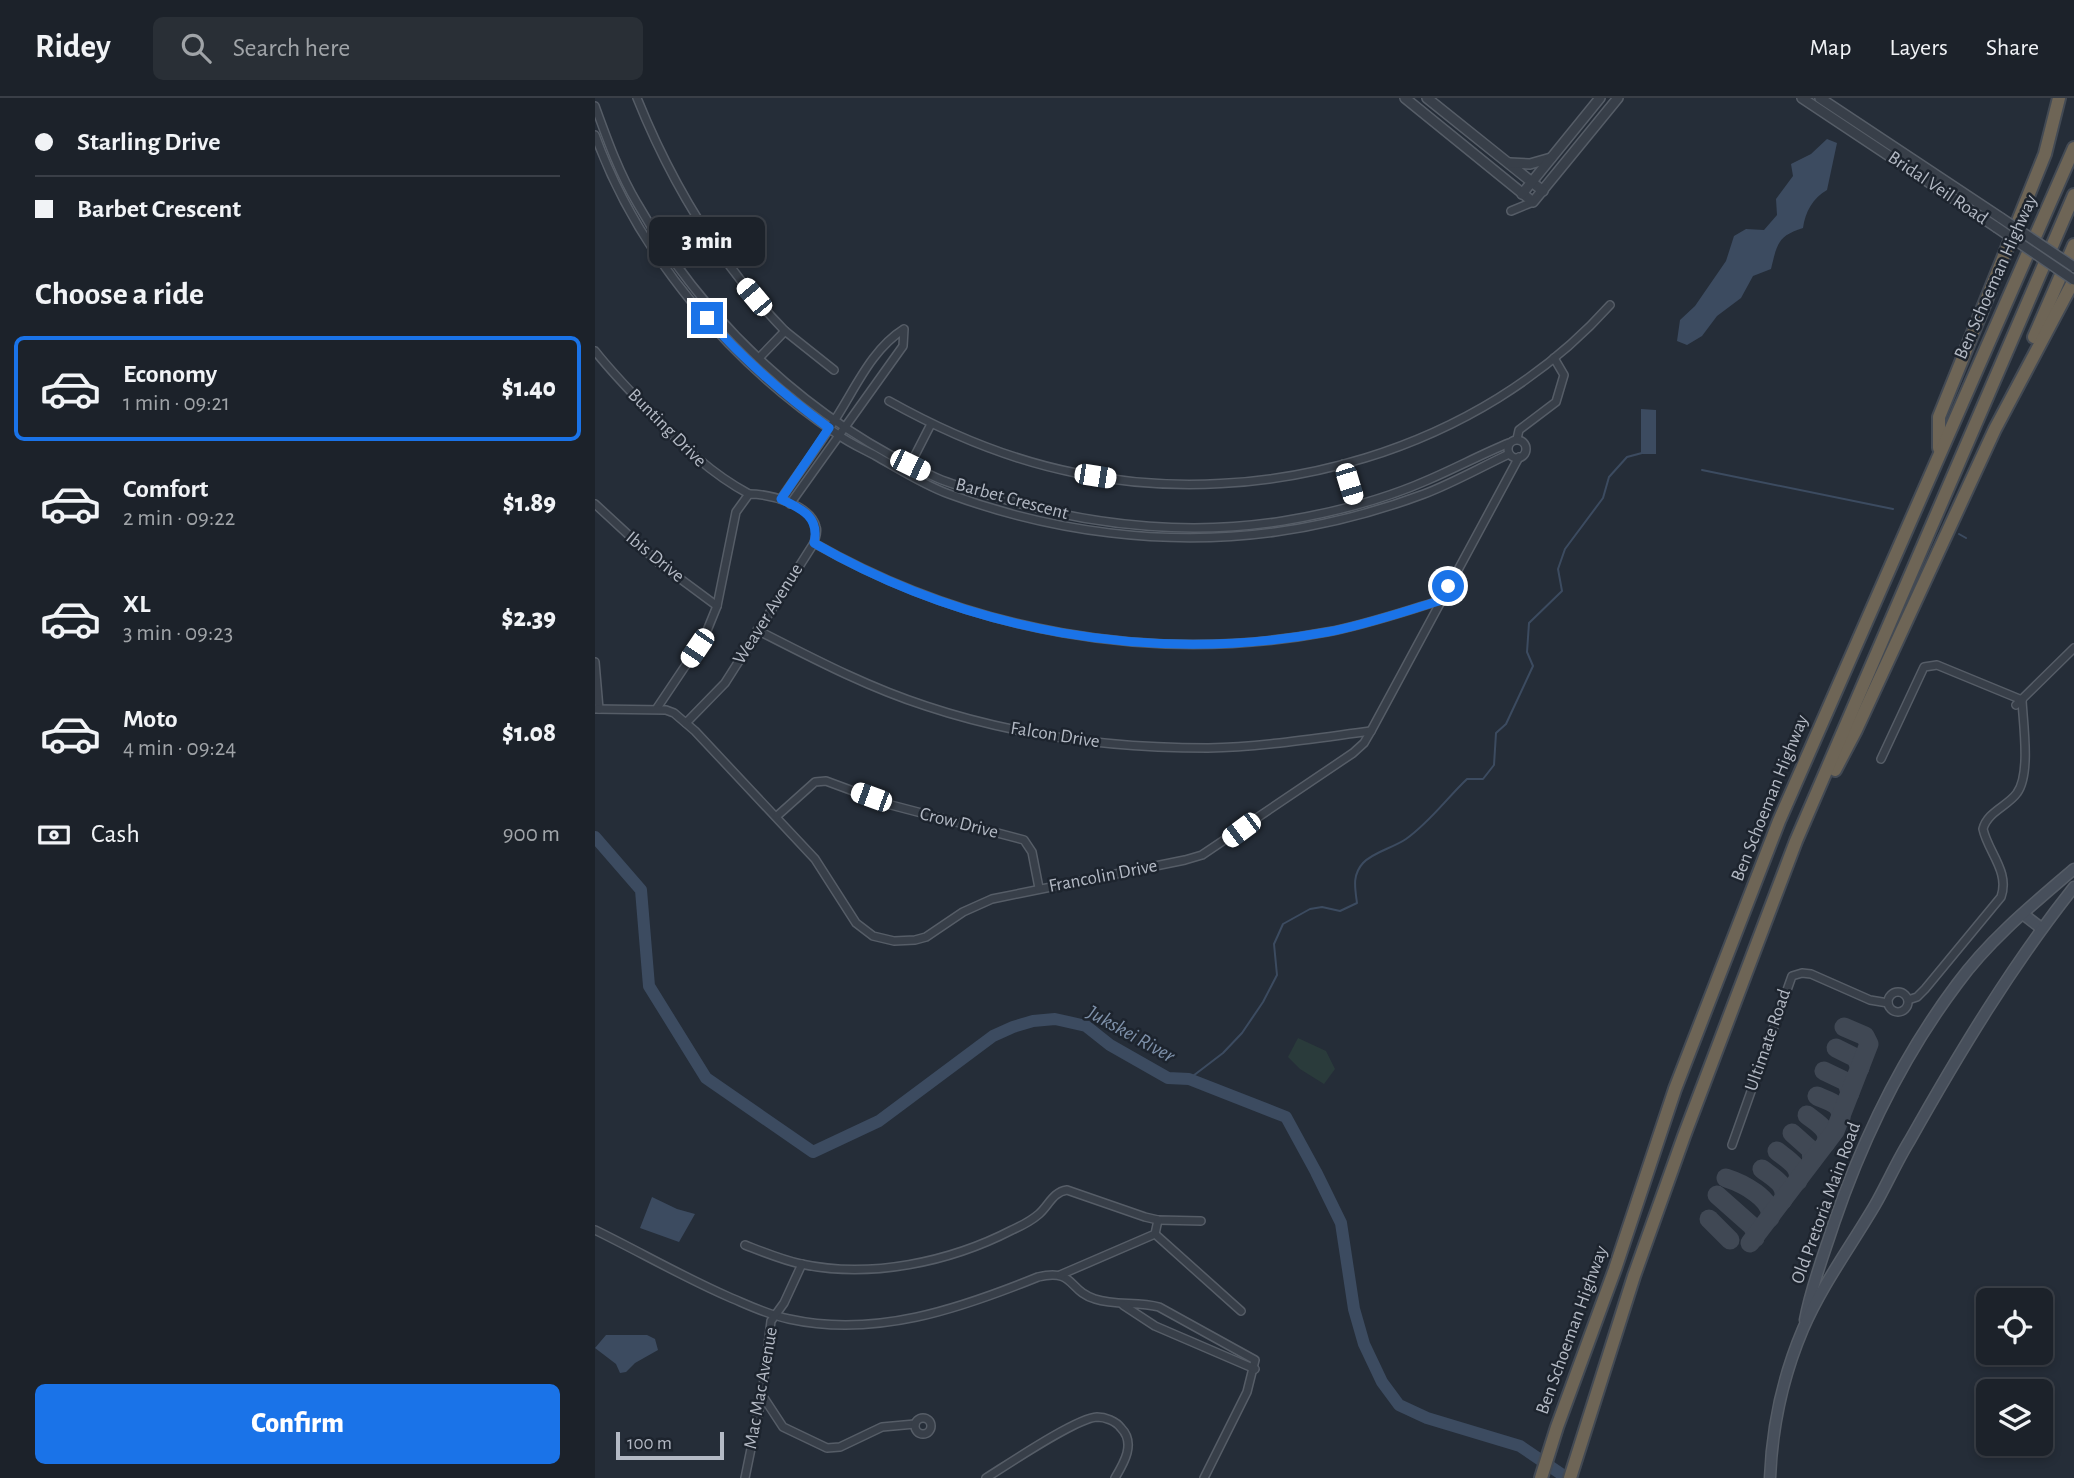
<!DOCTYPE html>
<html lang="en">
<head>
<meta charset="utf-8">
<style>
	body { margin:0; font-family:"Alegreya Sans",sans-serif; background:#292f36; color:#f1f3f6; height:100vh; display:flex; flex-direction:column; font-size:26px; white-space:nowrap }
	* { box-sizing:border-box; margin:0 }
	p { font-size:23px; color:#a0a4a8 }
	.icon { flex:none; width:38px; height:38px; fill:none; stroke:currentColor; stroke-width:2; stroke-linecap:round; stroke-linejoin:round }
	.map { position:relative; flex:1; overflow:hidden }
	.panel { display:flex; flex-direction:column; background:#1c222a; width:595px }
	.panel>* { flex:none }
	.top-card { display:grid; align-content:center; height:154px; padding:0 35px; background:#1c222a }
	.fabs { position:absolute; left:1381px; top:1190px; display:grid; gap:14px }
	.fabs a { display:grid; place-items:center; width:77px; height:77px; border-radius:10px; background:#1c222a; box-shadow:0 4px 10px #0003,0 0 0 2px #3a3f47; font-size:35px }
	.scale { position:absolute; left:21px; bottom:18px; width:108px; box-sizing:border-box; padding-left:7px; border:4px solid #b4bac5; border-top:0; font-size:19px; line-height:24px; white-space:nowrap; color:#b4bac5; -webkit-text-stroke:5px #1d242e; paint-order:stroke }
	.end { position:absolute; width:32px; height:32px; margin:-16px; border:9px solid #1a73e8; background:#fff; box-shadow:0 0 0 4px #fff }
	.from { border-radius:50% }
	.bubble { position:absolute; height:49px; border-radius:10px; background:#1c222a; box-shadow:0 4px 10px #0003,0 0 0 2px #3a3f47; font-size:23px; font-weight:800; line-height:49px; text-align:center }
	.car { position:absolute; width:21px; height:42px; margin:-21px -10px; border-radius:9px; box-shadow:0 0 5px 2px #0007; background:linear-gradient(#fff 24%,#345 0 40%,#fff 0 76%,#345 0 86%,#fff 0) }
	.top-card b { display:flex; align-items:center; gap:24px; height:66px; font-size:26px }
	.top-card b+b { border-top:2px solid #3a3f47 }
	.top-card i { width:18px; height:18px; background:#f1f3f6 }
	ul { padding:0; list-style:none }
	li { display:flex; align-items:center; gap:21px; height:105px; margin:0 14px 10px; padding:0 21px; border:4px solid transparent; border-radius:10px }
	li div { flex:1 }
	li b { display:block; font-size:26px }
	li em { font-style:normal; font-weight:800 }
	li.on { border-color:#1a73e8 }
	li>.icon { width:63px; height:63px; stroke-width:1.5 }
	h2 { padding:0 35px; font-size:32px; line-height:84px }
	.pay { display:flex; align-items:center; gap:18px; height:77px; padding:0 35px; font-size:26px }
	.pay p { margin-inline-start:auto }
	.primary-button { display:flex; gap:14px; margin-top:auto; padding:14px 35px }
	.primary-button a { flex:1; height:80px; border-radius:10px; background:#1a73e8; color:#fff; font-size:28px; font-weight:800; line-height:80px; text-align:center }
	header { display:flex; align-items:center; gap:42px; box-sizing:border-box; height:98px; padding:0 35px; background:#1c222a; border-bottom:2px solid #3a3f47 }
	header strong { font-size:33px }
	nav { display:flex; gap:38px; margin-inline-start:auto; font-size:24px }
	.search { width:490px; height:63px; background:#292f36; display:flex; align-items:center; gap:18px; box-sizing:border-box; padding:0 24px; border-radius:10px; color:#a0a4a8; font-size:26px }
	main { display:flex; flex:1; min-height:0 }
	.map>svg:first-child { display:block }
	.green { fill:#2a3b3b }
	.water { fill:#3c4b60 }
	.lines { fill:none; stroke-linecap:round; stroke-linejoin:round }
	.stream { stroke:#3c4b60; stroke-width:2 }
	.river { stroke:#3c4b60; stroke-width:12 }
	.taxiway { stroke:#404854; stroke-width:19 }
	.minor-casing { stroke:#565d67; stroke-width:10 }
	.tertiary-casing { stroke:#565d67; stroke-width:12 }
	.secondary-casing { stroke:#565d67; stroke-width:13 }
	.motorway-casing { stroke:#434a54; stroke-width:16 }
	.minor { stroke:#383f49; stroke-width:7 }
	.tertiary { stroke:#383f49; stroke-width:9 }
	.secondary { stroke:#474f5b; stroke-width:10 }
	.motorway { stroke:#6e6556; stroke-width:12 }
	.tertiary-bridge-casing { stroke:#565d67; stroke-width:12; stroke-linecap:butt }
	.tertiary-bridge { stroke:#383f49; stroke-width:9 }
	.route { stroke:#1a73e8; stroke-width:9 }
	.labels { text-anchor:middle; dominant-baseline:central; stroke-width:5; stroke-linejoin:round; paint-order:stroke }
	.street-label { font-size:19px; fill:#b4bac5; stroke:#1d242e }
	.water-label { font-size:21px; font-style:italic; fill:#7e91aa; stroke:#1d242e }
</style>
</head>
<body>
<header>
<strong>Ridey</strong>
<div class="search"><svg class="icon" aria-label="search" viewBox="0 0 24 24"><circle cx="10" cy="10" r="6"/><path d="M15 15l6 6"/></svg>Search here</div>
<nav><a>Map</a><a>Layers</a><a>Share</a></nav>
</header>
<main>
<section class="panel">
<div class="top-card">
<b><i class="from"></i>Starling Drive</b>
<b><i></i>Barbet Crescent</b>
</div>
<h2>Choose a ride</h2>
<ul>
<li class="on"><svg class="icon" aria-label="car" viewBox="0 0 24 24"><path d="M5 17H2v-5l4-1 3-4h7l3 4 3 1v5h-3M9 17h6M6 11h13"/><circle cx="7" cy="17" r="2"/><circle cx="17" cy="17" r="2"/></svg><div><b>Economy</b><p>1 min · 09:21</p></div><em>$1.40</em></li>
<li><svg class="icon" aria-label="car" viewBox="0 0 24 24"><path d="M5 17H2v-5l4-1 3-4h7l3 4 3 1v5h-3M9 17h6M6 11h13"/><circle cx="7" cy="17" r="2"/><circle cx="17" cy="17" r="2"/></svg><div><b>Comfort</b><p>2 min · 09:22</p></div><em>$1.89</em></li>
<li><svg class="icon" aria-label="car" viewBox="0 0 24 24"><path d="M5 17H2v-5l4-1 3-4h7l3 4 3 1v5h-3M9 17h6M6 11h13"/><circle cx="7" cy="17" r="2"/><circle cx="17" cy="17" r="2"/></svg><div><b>XL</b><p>3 min · 09:23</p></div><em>$2.39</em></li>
<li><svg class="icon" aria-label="car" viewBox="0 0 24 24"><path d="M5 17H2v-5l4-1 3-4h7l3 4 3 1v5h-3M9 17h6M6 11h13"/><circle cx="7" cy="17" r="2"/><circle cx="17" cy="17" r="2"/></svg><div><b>Moto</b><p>4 min · 09:24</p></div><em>$1.08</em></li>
</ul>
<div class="pay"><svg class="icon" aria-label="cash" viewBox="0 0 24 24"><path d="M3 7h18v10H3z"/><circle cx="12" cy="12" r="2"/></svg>Cash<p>900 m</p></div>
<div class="primary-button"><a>Confirm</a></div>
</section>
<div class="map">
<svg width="1479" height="1380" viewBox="0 0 1479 1380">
	<rect width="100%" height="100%" fill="#252d38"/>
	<!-- green -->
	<polygon class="green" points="703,940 731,953 740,971 729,986 705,971 693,959"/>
	<!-- water -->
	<g class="water">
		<path d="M 1232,41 L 1242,45 L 1232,92 C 1218,100 1210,114 1208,130 C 1182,138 1182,147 1176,171 L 1158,178 L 1146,200 L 1122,218 L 1107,238 L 1092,247 L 1082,243 L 1085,222 L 1100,208 L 1131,163 L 1139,138 L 1151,131 L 1169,132 L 1182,117 L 1181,101 L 1198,78 L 1196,66 L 1216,56 Z"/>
		<polygon points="1046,311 1061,312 1061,356 1046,356"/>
		<polygon points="57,1099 82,1111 100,1116 84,1144 45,1130"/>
		<polygon points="11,1237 52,1237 60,1241 63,1252 40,1265 31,1274 25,1275 21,1266 0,1250"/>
	</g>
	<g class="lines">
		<!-- stream -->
		<g class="stream">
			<polyline points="1107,372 1298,411"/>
			<polyline points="1364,436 1371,440"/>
			<path d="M 594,981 L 628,955 L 647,935 L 668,904 L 682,877 L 679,846 L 688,826 L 715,811 L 727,809 L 745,813 L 762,805 C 760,790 757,777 768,765 C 778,754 798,750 811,741 C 835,724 851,701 872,681 L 888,681 L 899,667 L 901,635 L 911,626 L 938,568 L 932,554 L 934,525 L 967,493 L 963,471 L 970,451 L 1008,400 L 1014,379 L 1032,359 L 1047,355"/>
		</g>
		<!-- river -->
		<polyline class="river" points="0,739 46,792 54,888 111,980 218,1054 284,1023 398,938 418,929 438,923 460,921 491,928 515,947 573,980 594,981 691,1019 721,1074 746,1125 759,1211 769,1246 787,1284 804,1307 832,1320 925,1348 972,1380"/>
		<!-- taxiway -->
		<g class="taxiway">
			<polyline points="1241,950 1261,960 1265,970"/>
			<polyline points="1229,973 1252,984 1255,995"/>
			<path d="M 1222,998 C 1233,1003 1247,1005 1246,1020"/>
			<path d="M 1212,1017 C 1222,1025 1236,1032 1231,1045"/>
			<polyline points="1197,1035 1216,1052 1217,1063"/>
			<path d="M 1182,1053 C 1192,1061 1207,1069 1203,1083"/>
			<path d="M 1167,1071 C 1177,1079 1194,1087 1188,1102"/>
			<path d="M 1131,1080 C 1147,1085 1179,1101 1175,1120"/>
			<polyline points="1122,1097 1157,1128 1160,1133 1160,1140"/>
			<polyline points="1114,1121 1135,1142"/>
			<polyline points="1155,1145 1240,1033 1274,946 1270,938 1249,929"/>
		</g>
		<!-- minor casing -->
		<g class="minor-casing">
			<g id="minor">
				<path d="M 42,0 C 77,87 125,166 190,233 L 165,259"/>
				<path d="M 0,8 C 12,41 24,75 42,105 C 109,224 217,325 342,380 C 368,391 396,397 422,405 C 507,429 600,437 688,423 C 736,415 788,402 833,382 C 861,370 887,356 914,345"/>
				<path d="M 0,37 C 44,158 136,265 242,336 C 254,345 268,351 281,358 C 304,371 329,387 354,396 C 457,434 571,449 680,434 C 730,427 781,414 829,396 C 858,385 886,369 914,356"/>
				<polyline points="916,113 938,104"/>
				<polyline points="190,233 239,272"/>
				<path d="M 0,253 C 18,276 38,296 58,317 C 88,348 115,375 154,396"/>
				<path d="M 294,303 C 353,336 415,362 481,375 C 670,414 885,352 1015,207"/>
				<polyline points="922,341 924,332 961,304 969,277 959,260"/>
				<circle cx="922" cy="351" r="9"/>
				<polyline points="748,366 760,406"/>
				<polyline points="315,367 336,326"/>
				<path d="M 186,401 C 204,374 224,348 241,320 C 261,289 277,251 309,231 L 308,248 L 195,406"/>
				<polyline points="0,406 64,465 122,508"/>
				<path d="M 219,445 C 374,533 556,567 732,534 C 770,527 807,514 844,503"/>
				<path d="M 162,532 C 217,560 272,589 331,608 C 421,638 518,650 613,650 C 667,649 722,640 776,633"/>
				<polyline points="0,564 4,611"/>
				<polyline points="1421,607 1479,550"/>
				<path d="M 62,610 L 109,540 L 122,508 L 141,414 L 154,396 C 174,396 215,406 221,429 C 223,434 220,440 219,445 L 130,585 L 91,625"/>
				<polyline points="0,611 71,612 79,615 100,633 220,761 261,825 278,838 299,843 320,842 331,839 368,814 397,801 590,762 607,757 758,655 769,645 776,633 924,359"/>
				<polyline points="1286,661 1329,569 1342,567 1427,602"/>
				<polyline points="182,718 220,684 231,683 296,707 429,742 437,754 444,790"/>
				<circle cx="1303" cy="904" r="10"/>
				<path d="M 1313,902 L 1322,899 L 1330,891 L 1406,799 C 1415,774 1393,754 1388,731 C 1392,714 1413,708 1422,695 C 1436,676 1428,625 1427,602"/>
				<polyline points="1137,1047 1197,878 1207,875 1216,876 1275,902 1293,905"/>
				<path d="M 0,1132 C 45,1154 88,1179 134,1199 C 153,1207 173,1217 194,1221 C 280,1240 364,1211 443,1179 C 480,1170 473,1193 500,1201 C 521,1208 543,1203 564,1209 L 660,1262 L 652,1294 L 609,1380"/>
				<polyline points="560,1136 646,1213"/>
				<path d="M 150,1147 C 168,1154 187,1162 206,1166 C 275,1181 355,1164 417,1132 C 426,1128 436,1123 444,1116 C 454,1107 458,1094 472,1092 L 550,1119 L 563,1122 L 606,1123"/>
				<polyline points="465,1177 560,1136 563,1122"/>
				<polyline points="528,1207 560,1228 660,1271"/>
				<polyline points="167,1297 188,1329 232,1350 245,1349 287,1329 320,1326"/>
				<circle cx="328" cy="1328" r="8"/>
				<polyline points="150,1380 167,1297 176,1223 189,1205 207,1166"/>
				<path d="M 391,1380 C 412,1367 481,1320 502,1319 C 510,1319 521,1323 526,1330 C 541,1345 529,1365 520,1380"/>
			</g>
		</g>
		<!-- tertiary casing -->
		<g class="tertiary-casing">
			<g id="tertiary">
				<polyline points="810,0 938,104 1023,0"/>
				<polyline points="832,0 948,93"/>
				<polyline points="1207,0 1401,129"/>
				<polyline points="1225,0 1406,120"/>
				<polyline points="915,65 935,66 956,60"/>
				<polyline points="927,96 1005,0"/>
			</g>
		</g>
		<!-- secondary casing -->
		<g class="secondary-casing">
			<g id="secondary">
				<polyline points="1428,816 1446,830"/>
				<path d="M 1210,1222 C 1216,1189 1229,1156 1239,1125 C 1268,1040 1308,958 1362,886 C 1394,842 1438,806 1479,771"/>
				<path d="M 1175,1380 C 1177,1329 1188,1278 1208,1231 C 1227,1187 1256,1148 1280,1107 C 1292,1086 1302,1063 1315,1042 C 1364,955 1417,867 1479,789"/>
			</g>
		</g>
		<!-- motorway casing -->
		<g class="motorway-casing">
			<g id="motorway">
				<polyline points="1439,239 1479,147"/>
				<polyline points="1344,350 1344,319 1450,56 1464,0"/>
				<polyline points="1240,672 1261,632 1400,331 1479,182"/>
				<polyline points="946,1380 962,1329 1020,1171 1080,991 1184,723 1479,50"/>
				<polyline points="975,1380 1039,1178 1089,1038 1201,743 1479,97"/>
			</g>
		</g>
		<!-- minor -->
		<use href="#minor" class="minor"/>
		<!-- tertiary -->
		<use href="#tertiary" class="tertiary"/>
		<!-- secondary -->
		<use href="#secondary" class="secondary"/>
		<!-- motorway -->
		<use href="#motorway" class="motorway"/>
		<!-- tertiary-bridge casing -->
		<g class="tertiary-bridge-casing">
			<g id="tertiary-bridge">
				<polyline points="1406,120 1479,169"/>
				<polyline points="1401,129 1479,182"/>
			</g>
		</g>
		<!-- tertiary-bridge -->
		<use href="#tertiary-bridge" class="tertiary-bridge"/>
	</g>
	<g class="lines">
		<!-- route -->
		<path class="route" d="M 112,220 C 149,262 189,297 234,330 L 186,401 C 207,411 225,419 219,445 C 373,534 556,566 732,534 C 770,527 807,514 844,503 L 853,488"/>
	</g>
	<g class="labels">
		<!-- street labels -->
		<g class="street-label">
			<text transform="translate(1343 90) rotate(34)">Bridal Veil Road</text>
			<text transform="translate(1401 179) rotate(-66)">Ben Schoeman Highway</text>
			<text transform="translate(72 330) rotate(45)">Bunting Drive</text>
			<text transform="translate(417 401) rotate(15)">Barbet Crescent</text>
			<text transform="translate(60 459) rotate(39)">Ibis Drive</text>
			<text transform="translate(173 516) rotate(-58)">Weaver Avenue</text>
			<text transform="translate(460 637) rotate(9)">Falcon Drive</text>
			<text transform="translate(1175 700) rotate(-68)">Ben Schoeman Highway</text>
			<text transform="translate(364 725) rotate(14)">Crow Drive</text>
			<text transform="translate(508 778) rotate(-11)">Francolin Drive</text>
			<text transform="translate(1173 942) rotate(-71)">Ultimate Road</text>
			<text transform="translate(1231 1105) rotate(-70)">Old Pretoria Main Road</text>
			<text transform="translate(977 1232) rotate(-70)">Ben Schoeman Highway</text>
			<text transform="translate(166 1290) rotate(-80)">Mac Mac Avenue</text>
		</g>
		<!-- water labels -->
		<g class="water-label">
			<text transform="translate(536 936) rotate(29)">Jukskei River</text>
		</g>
	</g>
</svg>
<div class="fabs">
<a><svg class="icon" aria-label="locate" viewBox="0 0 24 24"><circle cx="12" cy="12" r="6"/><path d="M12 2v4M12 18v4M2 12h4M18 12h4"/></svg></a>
<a><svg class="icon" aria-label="layers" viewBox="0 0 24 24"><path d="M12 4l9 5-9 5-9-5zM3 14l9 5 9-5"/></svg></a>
</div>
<div class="scale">100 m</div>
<i class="end from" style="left:853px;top:488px"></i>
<i class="end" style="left:112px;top:220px"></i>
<div class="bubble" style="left:54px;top:119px;width:116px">3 min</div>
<i class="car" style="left:159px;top:199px;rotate:320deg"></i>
<i class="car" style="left:315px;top:367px;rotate:116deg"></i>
<i class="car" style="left:500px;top:378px;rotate:99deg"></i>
<i class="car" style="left:754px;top:386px;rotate:163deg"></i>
<i class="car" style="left:102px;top:550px;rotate:214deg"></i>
<i class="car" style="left:276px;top:699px;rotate:290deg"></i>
<i class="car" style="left:646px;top:732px;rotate:233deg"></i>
</div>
</main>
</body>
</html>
